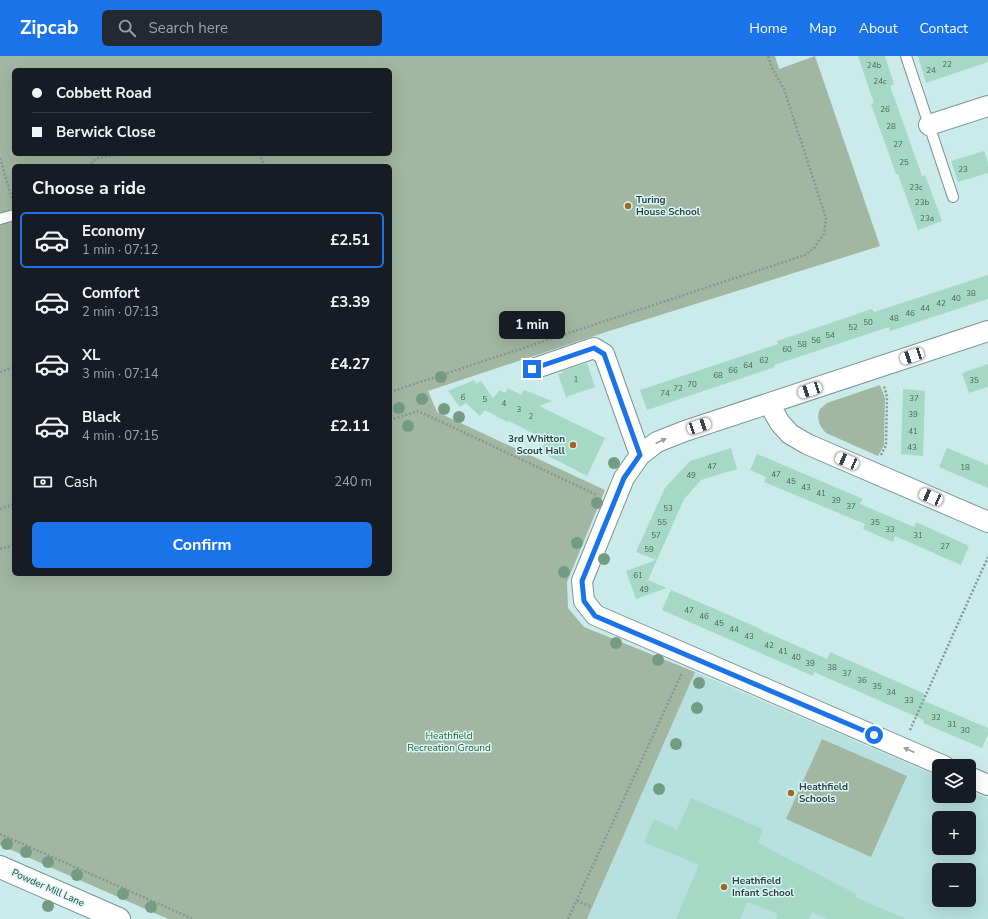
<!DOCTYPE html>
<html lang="en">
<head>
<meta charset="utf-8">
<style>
	body { margin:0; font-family:"Nunito Sans",sans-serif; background:#242831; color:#f1f3f6; height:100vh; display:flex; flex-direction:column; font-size:15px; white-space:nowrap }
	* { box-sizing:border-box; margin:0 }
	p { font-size:13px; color:#9ea1a6 }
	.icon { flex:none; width:22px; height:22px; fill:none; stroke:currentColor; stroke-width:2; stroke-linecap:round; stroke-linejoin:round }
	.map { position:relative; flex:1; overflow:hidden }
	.details { position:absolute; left:12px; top:108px; width:380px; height:412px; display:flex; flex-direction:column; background:#171b24; border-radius:6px; box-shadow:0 4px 16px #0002 }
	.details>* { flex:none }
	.banner { position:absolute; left:12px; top:12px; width:380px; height:88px; border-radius:6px; box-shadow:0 4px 16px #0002; display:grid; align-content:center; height:88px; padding:0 20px; background:#171b24 }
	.buttons { position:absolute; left:932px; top:703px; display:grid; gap:8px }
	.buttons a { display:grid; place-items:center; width:44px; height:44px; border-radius:6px; background:#171b24; box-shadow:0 4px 16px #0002; font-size:20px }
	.end { position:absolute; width:18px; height:18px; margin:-9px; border:5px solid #1a73e8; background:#fff; box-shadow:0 0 0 2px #fff }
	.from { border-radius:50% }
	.bubble { position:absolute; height:28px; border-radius:6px; background:#171b24; box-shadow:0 4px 16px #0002; font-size:13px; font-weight:700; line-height:28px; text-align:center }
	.car { position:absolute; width:12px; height:24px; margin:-12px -6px; border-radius:5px; box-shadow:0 0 3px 1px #0007; background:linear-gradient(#fff 24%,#345 0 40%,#fff 0 76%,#345 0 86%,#fff 0) }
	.banner b { display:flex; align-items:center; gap:14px; height:38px; font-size:15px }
	.banner b+b { border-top:1px solid #363941 }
	.banner i { width:10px; height:10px; background:#f1f3f6 }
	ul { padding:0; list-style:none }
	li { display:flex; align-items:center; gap:12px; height:56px; margin:0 8px 6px; padding:0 12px; border:2px solid transparent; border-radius:6px }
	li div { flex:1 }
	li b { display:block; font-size:15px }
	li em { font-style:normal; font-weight:700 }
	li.current { border-color:#1a73e8 }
	li>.icon { width:36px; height:36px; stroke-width:1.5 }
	h2 { padding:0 20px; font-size:18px; line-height:48px }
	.pay { display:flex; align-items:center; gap:10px; height:44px; padding:0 20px; font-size:15px }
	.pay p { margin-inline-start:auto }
	.cta { display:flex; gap:8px; margin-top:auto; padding:8px 20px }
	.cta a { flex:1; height:46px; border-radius:6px; background:#1a73e8; color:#fff; font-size:16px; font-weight:700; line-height:46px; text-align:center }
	header { display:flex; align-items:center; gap:24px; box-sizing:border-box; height:56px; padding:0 20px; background:#1a73e8; color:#fff }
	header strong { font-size:19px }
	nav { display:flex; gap:22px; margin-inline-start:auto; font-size:14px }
	.search { width:280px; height:36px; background:#242831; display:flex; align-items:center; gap:10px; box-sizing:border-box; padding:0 14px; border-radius:6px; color:#9ea1a6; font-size:15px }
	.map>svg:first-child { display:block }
	.built { fill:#b7e0df; fill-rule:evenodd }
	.green { fill:#a1b7a1; fill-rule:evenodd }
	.building { fill:#a5d8c5 }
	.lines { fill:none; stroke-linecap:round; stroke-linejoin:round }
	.service-casing { stroke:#799696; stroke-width:12 }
	.minor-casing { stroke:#799696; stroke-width:22 }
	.tertiary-casing { stroke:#799696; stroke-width:24 }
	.path { stroke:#829999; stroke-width:2.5; stroke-dasharray:2 2; stroke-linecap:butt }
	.service { stroke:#fff; stroke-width:10 }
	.minor { stroke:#fff; stroke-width:20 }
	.tertiary { stroke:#fff; stroke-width:22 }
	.tree { fill:#749c84 }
	.oneway { fill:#989f9f }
	.route { stroke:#1a73e8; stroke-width:5 }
	.poi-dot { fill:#9f6b22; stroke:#d8f8f7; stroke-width:1.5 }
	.labels { text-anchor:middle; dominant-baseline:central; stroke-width:3; stroke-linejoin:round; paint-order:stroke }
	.number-label { font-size:8px; fill:#4f6560 }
	.poi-label { font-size:10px; font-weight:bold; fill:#323f3f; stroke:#d8f8f7; text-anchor:start }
	.park-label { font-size:10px; fill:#2d5d30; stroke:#d8f8f7 }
	.street-label { font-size:10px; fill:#323f3f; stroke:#d8f8f7 }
</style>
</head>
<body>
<header>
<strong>Zipcab</strong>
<div class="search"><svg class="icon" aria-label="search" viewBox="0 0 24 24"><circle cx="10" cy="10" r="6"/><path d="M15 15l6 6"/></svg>Search here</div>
<nav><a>Home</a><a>Map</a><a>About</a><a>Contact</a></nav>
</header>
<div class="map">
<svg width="988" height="863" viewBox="0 0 988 863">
	<rect width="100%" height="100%" fill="#cbeaea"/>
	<!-- built -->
	<path class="built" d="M 695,616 L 939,721 L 939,740 L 969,740 L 969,734 L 988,743 L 988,863 L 587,863 ZM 939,762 L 969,762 L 969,792 L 939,792 ZM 939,814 L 969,814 L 969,844 L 939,844 Z"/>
	<!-- green -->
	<g class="green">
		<path d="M 0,0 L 775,0 L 779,13 L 815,0 L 880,190 L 606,276 L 428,335 L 437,356 L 605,434 L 567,526 L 568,552 L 584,571 L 695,616 L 587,863 L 168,863 L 0,789 ZM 14,14 L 390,14 L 390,98 L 14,98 ZM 14,110 L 390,110 L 390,518 L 14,518 Z"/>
		<path d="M 880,329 L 885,342 L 884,389 L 878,400 L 826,377 C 819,370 816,362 820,353 L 827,347 Z"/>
		<polygon points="822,683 907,720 871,801 786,763"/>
	</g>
	<!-- building -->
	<g class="building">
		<polygon points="858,0 885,0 894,28 890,30 922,120 925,119 942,165 918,174 898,118 896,118 871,48 874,47"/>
		<polygon points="918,0 988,0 988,6 926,27"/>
		<polygon points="984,95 988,107 988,117 958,126 951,105"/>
		<polygon points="988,219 988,243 890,275 889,271 774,309 775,311 647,354 640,334 778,288 777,285 872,253 874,256"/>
		<polygon points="587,307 595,331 566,341 558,318 563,317 562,315"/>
		<polygon points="988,308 988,331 969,337 962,317"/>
		<polygon points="474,324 476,328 481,325 493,342 500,334 505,337 508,332 521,339 524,334 552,345 539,350 605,382 587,420 541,396 546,384 507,364 509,367 485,354 480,360 466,347 460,351 448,335"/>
		<polygon points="903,333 925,335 923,400 901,398"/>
		<polygon points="731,392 737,413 701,424 684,443 648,524 667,532 636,543 626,515 656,504 636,496 665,432 690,405"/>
		<polygon points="947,392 988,409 988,432 939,411"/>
		<polygon points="757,398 863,443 860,448 914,471 916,466 969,490 961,509 895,480 893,486 863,473 865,468 764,426 766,421 750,414"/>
		<polygon points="671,534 761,573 761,574 827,603 830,596 925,638 922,644 988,672 988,678 982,692 923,667 924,664 814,616 813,620 662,554"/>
		<polygon points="691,742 763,773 758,787 856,838 855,841 906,863 827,863 812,856 809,863 776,863 778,858 747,846 740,863 676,863 699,809 644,786 654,763 677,774"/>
	</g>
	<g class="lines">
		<!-- service casing -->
		<g class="service-casing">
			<g id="service">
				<polyline points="906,0 953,141"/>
				<polyline points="0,163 14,159"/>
			</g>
		</g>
		<!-- minor casing -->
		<g class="minor-casing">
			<g id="minor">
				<polyline points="929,69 988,50"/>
				<polyline points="533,313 594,292 604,298 640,399"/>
				<polyline points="769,348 780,367 790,378 807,388 988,466"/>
				<polyline points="944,710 595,559 584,545 582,525 624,422 640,399 657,386 685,375 988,275"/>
				<polyline points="969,721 988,729"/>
			</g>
		</g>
		<!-- tertiary casing -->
		<g class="tertiary-casing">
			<polyline id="tertiary" points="0,811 119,863"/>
		</g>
		<!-- path -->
		<g class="path">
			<polyline points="259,98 265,110"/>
			<polyline points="0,102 13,146"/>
			<polyline points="88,110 97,102 122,98"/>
			<polyline points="0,316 14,311"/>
			<polyline points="390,336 805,199 814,192 824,178 826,162 784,33 772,12 768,0"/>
			<polyline points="390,364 418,355 597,439"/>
			<polyline points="881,399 886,389 887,341 884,330"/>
			<polyline points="0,453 14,448"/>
			<polyline points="0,493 14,489"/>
			<polyline points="910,674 988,501"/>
			<polyline points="0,778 193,863"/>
			<polyline points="577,845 592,851"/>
			<polyline points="568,863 682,617"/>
		</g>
		<!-- service -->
		<use href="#service" class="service"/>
		<!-- minor -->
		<use href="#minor" class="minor"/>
		<!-- tertiary -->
		<use href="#tertiary" class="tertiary"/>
	</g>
	<!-- trees -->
	<g class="tree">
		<circle cx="441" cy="321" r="6"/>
		<circle cx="422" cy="343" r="6"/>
		<circle cx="399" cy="352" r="6"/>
		<circle cx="444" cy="353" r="6"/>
		<circle cx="459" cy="361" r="6"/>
		<circle cx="408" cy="370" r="6"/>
		<circle cx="614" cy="407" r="6"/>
		<circle cx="597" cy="447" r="6"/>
		<circle cx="577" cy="487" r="6"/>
		<circle cx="604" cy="503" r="6"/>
		<circle cx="564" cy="516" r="6"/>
		<circle cx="616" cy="587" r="6"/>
		<circle cx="658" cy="604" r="6"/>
		<circle cx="699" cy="627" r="6"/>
		<circle cx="697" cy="652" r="6"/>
		<circle cx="676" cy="688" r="6"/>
		<circle cx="659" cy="733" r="6"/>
		<circle cx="7" cy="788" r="6"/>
		<circle cx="26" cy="796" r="6"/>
		<circle cx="48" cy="806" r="6"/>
		<circle cx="77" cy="819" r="6"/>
		<circle cx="123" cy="838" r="6"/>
		<circle cx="48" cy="850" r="6"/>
		<circle cx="151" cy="851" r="6"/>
	</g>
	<!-- one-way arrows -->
	<defs><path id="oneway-solid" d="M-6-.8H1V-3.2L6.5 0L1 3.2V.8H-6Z"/></defs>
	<g class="oneway">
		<use href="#oneway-solid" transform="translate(661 385) rotate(-25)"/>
		<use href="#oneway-solid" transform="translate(909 694) rotate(-156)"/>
	</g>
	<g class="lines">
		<!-- route -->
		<polyline class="route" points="532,313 594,292 604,298 640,399 624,422 582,525 584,545 595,560 874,679"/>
	</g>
	<!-- markers -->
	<g class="poi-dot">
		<circle cx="628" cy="150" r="4"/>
		<circle cx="573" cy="389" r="4"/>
		<circle cx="791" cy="737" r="4"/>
		<circle cx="724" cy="831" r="4"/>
	</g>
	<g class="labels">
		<!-- number labels -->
		<g class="number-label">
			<text x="947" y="8">22</text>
			<text x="874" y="9">24b</text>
			<text x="931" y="14">24</text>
			<text x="880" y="25">24c</text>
			<text x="885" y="53">26</text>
			<text x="891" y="70">28</text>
			<text x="898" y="88">27</text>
			<text x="904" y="106">25</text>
			<text x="963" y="113">23</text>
			<text x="916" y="131">23c</text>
			<text x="922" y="146">23b</text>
			<text x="927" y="162">23a</text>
			<text x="971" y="237">38</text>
			<text x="956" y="242">40</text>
			<text x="941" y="247">42</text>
			<text x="925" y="252">44</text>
			<text x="910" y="257">46</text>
			<text x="894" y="262">48</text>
			<text x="868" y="266">50</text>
			<text x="853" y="271">52</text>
			<text x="830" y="279">54</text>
			<text x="816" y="284">56</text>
			<text x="802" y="288">58</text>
			<text x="787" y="293">60</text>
			<text x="764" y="304">62</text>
			<text x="748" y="309">64</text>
			<text x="733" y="314">66</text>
			<text x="718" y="319">68</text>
			<text x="576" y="323">1</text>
			<text x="974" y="324">35</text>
			<text x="692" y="328">70</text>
			<text x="678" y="332">72</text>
			<text x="665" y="337">74</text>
			<text x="463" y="341">6</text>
			<text x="914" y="342">37</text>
			<text x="485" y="343">5</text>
			<text x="504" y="347">4</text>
			<text x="519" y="353">3</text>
			<text x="913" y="358">39</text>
			<text x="531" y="360">2</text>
			<text x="913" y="375">41</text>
			<text x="912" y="391">43</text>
			<text x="712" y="410">47</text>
			<text x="965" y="411">18</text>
			<text x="776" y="418">47</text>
			<text x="691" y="419">49</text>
			<text x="791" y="425">45</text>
			<text x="806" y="431">43</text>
			<text x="821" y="437">41</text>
			<text x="836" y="444">39</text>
			<text x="851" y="450">37</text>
			<text x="668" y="452">53</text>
			<text x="662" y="466">55</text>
			<text x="875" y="466">35</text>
			<text x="890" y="473">33</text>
			<text x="656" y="479">57</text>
			<text x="918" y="479">31</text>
			<text x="945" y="490">27</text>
			<text x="649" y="493">59</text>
			<text x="638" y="519">61</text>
			<text x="644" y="533">49</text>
			<text x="689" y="554">47</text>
			<text x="704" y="560">46</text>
			<text x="719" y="567">45</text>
			<text x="734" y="573">44</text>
			<text x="749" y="580">43</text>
			<text x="769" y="589">42</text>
			<text x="783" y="595">41</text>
			<text x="796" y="601">40</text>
			<text x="810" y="607">39</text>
			<text x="832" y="611">38</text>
			<text x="847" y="617">37</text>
			<text x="862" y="624">36</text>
			<text x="877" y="630">35</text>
			<text x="891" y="636">34</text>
			<text x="909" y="644">33</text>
			<text x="936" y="661">32</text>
			<text x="952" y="668">31</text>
			<text x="965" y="674">30</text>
		</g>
		<!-- poi labels -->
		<g class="poi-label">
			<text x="636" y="144">Turing<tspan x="636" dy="12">House School</tspan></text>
			<text x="565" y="383" text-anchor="end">3rd Whitton<tspan x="565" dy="12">Scout Hall</tspan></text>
			<text x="799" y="731">Heathfield<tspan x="799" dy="12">Schools</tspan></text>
			<text x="732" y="825">Heathfield<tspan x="732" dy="12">Infant School</tspan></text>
		</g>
		<!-- park labels -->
		<g class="park-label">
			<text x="449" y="680">Heathfield<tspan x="449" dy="12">Recreation Ground</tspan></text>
		</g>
		<!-- street labels -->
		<g class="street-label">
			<text transform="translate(48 832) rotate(24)">Powder Mill Lane</text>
		</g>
	</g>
</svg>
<div class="buttons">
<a><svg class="icon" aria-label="layers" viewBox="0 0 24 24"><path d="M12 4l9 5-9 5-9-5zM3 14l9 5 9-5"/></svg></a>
<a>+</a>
<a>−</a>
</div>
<i class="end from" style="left:874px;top:679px"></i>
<i class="end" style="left:532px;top:313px"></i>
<div class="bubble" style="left:499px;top:255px;width:66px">1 min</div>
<i class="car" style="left:912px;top:300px;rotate:251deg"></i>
<i class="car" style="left:810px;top:334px;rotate:252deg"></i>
<i class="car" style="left:699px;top:370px;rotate:72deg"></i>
<i class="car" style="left:847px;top:405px;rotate:293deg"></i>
<i class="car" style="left:931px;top:441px;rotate:293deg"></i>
<div class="banner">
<b><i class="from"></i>Cobbett Road</b>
<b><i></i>Berwick Close</b>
</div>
<section class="details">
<h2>Choose a ride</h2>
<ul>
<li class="current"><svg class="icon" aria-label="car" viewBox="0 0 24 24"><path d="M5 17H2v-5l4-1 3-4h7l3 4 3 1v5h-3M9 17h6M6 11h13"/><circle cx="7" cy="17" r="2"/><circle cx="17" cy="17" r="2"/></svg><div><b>Economy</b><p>1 min · 07:12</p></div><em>£2.51</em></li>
<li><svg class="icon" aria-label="car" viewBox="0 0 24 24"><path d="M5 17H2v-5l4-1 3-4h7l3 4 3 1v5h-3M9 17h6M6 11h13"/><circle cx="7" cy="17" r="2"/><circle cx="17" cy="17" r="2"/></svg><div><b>Comfort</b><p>2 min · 07:13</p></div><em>£3.39</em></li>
<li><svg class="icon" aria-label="car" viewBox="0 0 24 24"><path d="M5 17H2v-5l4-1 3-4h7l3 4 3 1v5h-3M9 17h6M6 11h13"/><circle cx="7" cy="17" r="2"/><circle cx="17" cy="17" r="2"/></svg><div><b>XL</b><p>3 min · 07:14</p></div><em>£4.27</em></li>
<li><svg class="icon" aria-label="car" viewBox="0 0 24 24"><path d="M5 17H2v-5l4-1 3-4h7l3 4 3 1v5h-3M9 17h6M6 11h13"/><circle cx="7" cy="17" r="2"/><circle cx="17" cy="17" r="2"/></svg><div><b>Black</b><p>4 min · 07:15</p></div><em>£2.11</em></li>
</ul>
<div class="pay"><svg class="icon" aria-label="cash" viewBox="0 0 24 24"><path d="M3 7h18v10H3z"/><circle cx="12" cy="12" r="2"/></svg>Cash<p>240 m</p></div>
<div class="cta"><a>Confirm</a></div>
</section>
</div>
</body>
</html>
